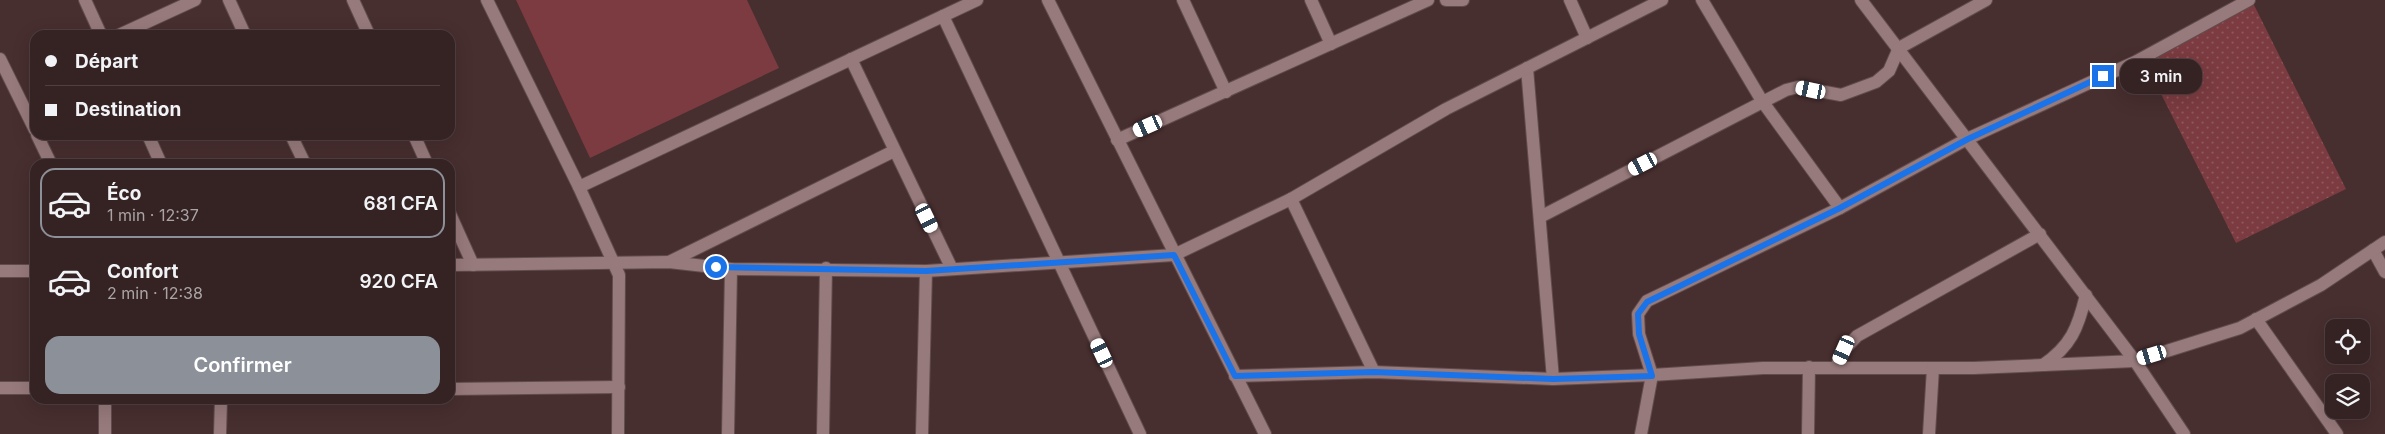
<!DOCTYPE html>
<html lang="fr">
<head>
<meta charset="utf-8">
<style>
	body { margin:0; font-family:Inter,sans-serif; background:#402f30; color:#f1f3f6; height:100vh; display:flex; flex-direction:column; font-size:19px; white-space:nowrap }
	* { box-sizing:border-box; margin:0 }
	p { font-size:16px; color:#aaa4a6 }
	.icon { flex:none; width:28px; height:28px; fill:none; stroke:currentColor; stroke-width:2; stroke-linecap:round; stroke-linejoin:round }
	.map { position:relative; flex:1; overflow:hidden }
	.side { position:absolute; left:30px; top:159px; width:425px; height:245px; display:flex; flex-direction:column; background:#352223; border-radius:15px; box-shadow:0 5px 20px #0002,0 0 0 1px #4f3f41 }
	.side>* { flex:none }
	.top-card { position:absolute; left:30px; top:30px; width:425px; height:110px; border-radius:15px; box-shadow:0 5px 20px #0002,0 0 0 1px #4f3f41; display:grid; align-content:center; height:110px; padding:0 15px; background:#352223 }
	.fabs { position:absolute; left:2325px; top:319px; display:grid; gap:10px }
	.fabs a { display:grid; place-items:center; width:45px; height:45px; border-radius:10px; background:#352223; box-shadow:0 5px 20px #0002,0 0 0 1px #4f3f41; font-size:25px }
	.end { position:absolute; width:22px; height:22px; margin:-11px; border:6px solid #1a73e8; background:#fff; box-shadow:0 0 0 2px #fff }
	.from { border-radius:50% }
	.bubble { position:absolute; height:35px; border-radius:15px; background:#352223; box-shadow:0 5px 20px #0002,0 0 0 1px #4f3f41; font-size:16px; font-weight:600; line-height:35px; text-align:center }
	.car { position:absolute; width:15px; height:30px; margin:-15px -8px; border-radius:6px; box-shadow:0 0 4px 1px #0007; background:linear-gradient(#fff 24%,#345 0 40%,#fff 0 76%,#345 0 86%,#fff 0) }
	.top-card b { display:flex; align-items:center; gap:18px; height:48px; font-size:19px }
	.top-card b+b { border-top:1px solid #4f3f41 }
	.top-card i { width:12px; height:12px; background:#f1f3f6 }
	ul { padding:9px 0 0; list-style:none }
	li { display:flex; align-items:center; gap:15px; height:70px; margin:0 10px 8px; padding:0 5px; border:2px solid transparent; border-radius:15px }
	li div { flex:1 }
	li b { display:block; font-size:19px }
	li em { font-style:normal; font-weight:600 }
	li.active { border-color:#8c9099 }
	li>.icon { width:45px; height:45px; stroke-width:1.5 }
	.cta { display:flex; gap:10px; margin-top:auto; padding:10px 15px }
	.cta a { flex:1; height:58px; border-radius:15px; background:#8c9099; color:#fff; font-size:20px; font-weight:600; line-height:58px; text-align:center }
	.map>svg:first-child { display:block }
	.park { fill:url(#park-dots) }
	.garden { fill:#7b3b40 }
	.lines { fill:none; stroke-linecap:round; stroke-linejoin:round }
	.street-casing { stroke:#614c4d; stroke-width:14 }
	.secondary-casing { stroke:#614c4d; stroke-width:14 }
	.street { stroke:#977a7b; stroke-width:12 }
	.secondary { stroke:#977a7b; stroke-width:12 }
	.route { stroke:#1a73e8; stroke-width:6 }
</style>
</head>
<body>
<div class="map">
<svg width="2385" height="434" viewBox="0 0 2385 434">
	<defs>
		<pattern id="park-dots" width="8" height="8" patternUnits="userSpaceOnUse" patternTransform="scale(1.25)"><rect width="8" height="8" fill="#7b3b40"/><path d="M2 2h.1M6 6h.1" fill="none" stroke="#8e575c" stroke-width="1.8" stroke-linecap="round"/></pattern>
	</defs>
	<rect width="100%" height="100%" fill="#472e2f"/>
	<!-- park -->
	<polygon class="park" points="2253,3 2346,189 2236,243 2143,58"/>
	<!-- garden -->
	<polygon class="garden" points="516,0 747,0 779,68 590,158"/>
	<g class="lines">
		<!-- street casing -->
		<g class="street-casing">
			<g id="street">
				<polyline points="85,0 101,35"/>
				<polyline points="229,0 245,35"/>
				<polyline points="353,0 369,35"/>
				<polyline points="487,0 579,187 619,275 618,434"/>
				<polyline points="1048,0 1265,434"/>
				<polyline points="1183,0 1226,92"/>
				<polyline points="1311,0 1331,44"/>
				<polyline points="1446,0 1463,0"/>
				<polyline points="1570,0 1587,38"/>
				<polyline points="1702,0 1762,101 1840,208"/>
				<polyline points="1861,0 2135,361 2184,434"/>
				<polyline points="943,16 1140,434"/>
				<polyline points="119,35 195,0"/>
				<polyline points="0,59 35,130"/>
				<polyline points="851,59 952,269"/>
				<polyline points="1527,68 1553,379"/>
				<polyline points="37,135 51,164"/>
				<polyline points="148,135 161,164"/>
				<polyline points="291,135 305,164"/>
				<polyline points="414,135 427,164"/>
				<polyline points="1117,140 1428,0"/>
				<polyline points="579,187 977,0"/>
				<polyline points="1291,199 1374,372"/>
				<polyline points="450,214 473,265"/>
				<polyline points="1540,217 1786,90 1798,87 1841,95 1876,82 1889,71 1899,48 1986,0"/>
				<polyline points="2373,250 2385,272"/>
				<polyline points="669,262 894,151"/>
				<polyline points="2256,319 2337,434"/>
				<path d="M 2043,365 C 2071,346 2078,328 2086,295"/>
				<polyline points="1836,367 1844,350 1857,336 2040,234"/>
				<polyline points="1235,376 1374,372 1553,379 1652,375 1763,368 1974,368 2135,361 2240,328 2321,285 2385,242"/>
				<polyline points="0,388 35,388"/>
				<polyline points="450,389 619,387"/>
				<polyline points="105,434 105,399"/>
				<polyline points="220,434 221,399"/>
				<polyline points="728,434 731,269"/>
				<polyline points="823,434 826,268"/>
				<polyline points="922,434 926,271"/>
				<polyline points="1641,434 1652,375 1639,334 1638,314 1647,301 1840,208 1967,139 2137,61 2249,0"/>
				<polyline points="1808,434 1809,367"/>
				<polyline points="1929,434 1933,368"/>
			</g>
		</g>
		<!-- secondary casing -->
		<g class="secondary-casing">
			<g id="secondary">
				<polyline points="450,265 669,262 731,269 926,271 1174,255 1291,199 1446,109 1662,0"/>
				<polyline points="0,271 35,271"/>
			</g>
		</g>
		<!-- street -->
		<use href="#street" class="street"/>
		<!-- secondary -->
		<use href="#secondary" class="secondary"/>
	</g>
	<g class="lines">
		<!-- route -->
		<polyline class="route" points="716,267 926,271 1174,255 1235,376 1374,372 1553,379 1652,376 1639,334 1638,314 1647,302 1840,208 1968,139 2103,76"/>
	</g>
</svg>
<div class="fabs">
<a><svg class="icon" aria-label="locate" viewBox="0 0 24 24"><circle cx="12" cy="12" r="6"/><path d="M12 2v4M12 18v4M2 12h4M18 12h4"/></svg></a>
<a><svg class="icon" aria-label="layers" viewBox="0 0 24 24"><path d="M12 4l9 5-9 5-9-5zM3 14l9 5 9-5"/></svg></a>
</div>
<i class="end from" style="left:716px;top:267px"></i>
<i class="end" style="left:2103px;top:76px"></i>
<div class="bubble" style="left:2120px;top:59px;width:82px">3 min</div>
<i class="car" style="left:1811px;top:90px;rotate:282deg"></i>
<i class="car" style="left:1148px;top:126px;rotate:246deg"></i>
<i class="car" style="left:1643px;top:164px;rotate:243deg"></i>
<i class="car" style="left:927px;top:218px;rotate:154deg"></i>
<i class="car" style="left:1844px;top:350px;rotate:204deg"></i>
<i class="car" style="left:1102px;top:353px;rotate:335deg"></i>
<i class="car" style="left:2152px;top:355px;rotate:253deg"></i>
<div class="top-card">
<b><i class="from"></i>Départ</b>
<b><i></i>Destination</b>
</div>
<section class="side">
<ul>
<li class="active"><svg class="icon" aria-label="car" viewBox="0 0 24 24"><path d="M5 17H2v-5l4-1 3-4h7l3 4 3 1v5h-3M9 17h6M6 11h13"/><circle cx="7" cy="17" r="2"/><circle cx="17" cy="17" r="2"/></svg><div><b>Éco</b><p>1 min · 12:37</p></div><em>681 CFA</em></li>
<li><svg class="icon" aria-label="car" viewBox="0 0 24 24"><path d="M5 17H2v-5l4-1 3-4h7l3 4 3 1v5h-3M9 17h6M6 11h13"/><circle cx="7" cy="17" r="2"/><circle cx="17" cy="17" r="2"/></svg><div><b>Confort</b><p>2 min · 12:38</p></div><em>920 CFA</em></li>
</ul>
<div class="cta"><a>Confirmer</a></div>
</section>
</div>
</body>
</html>
